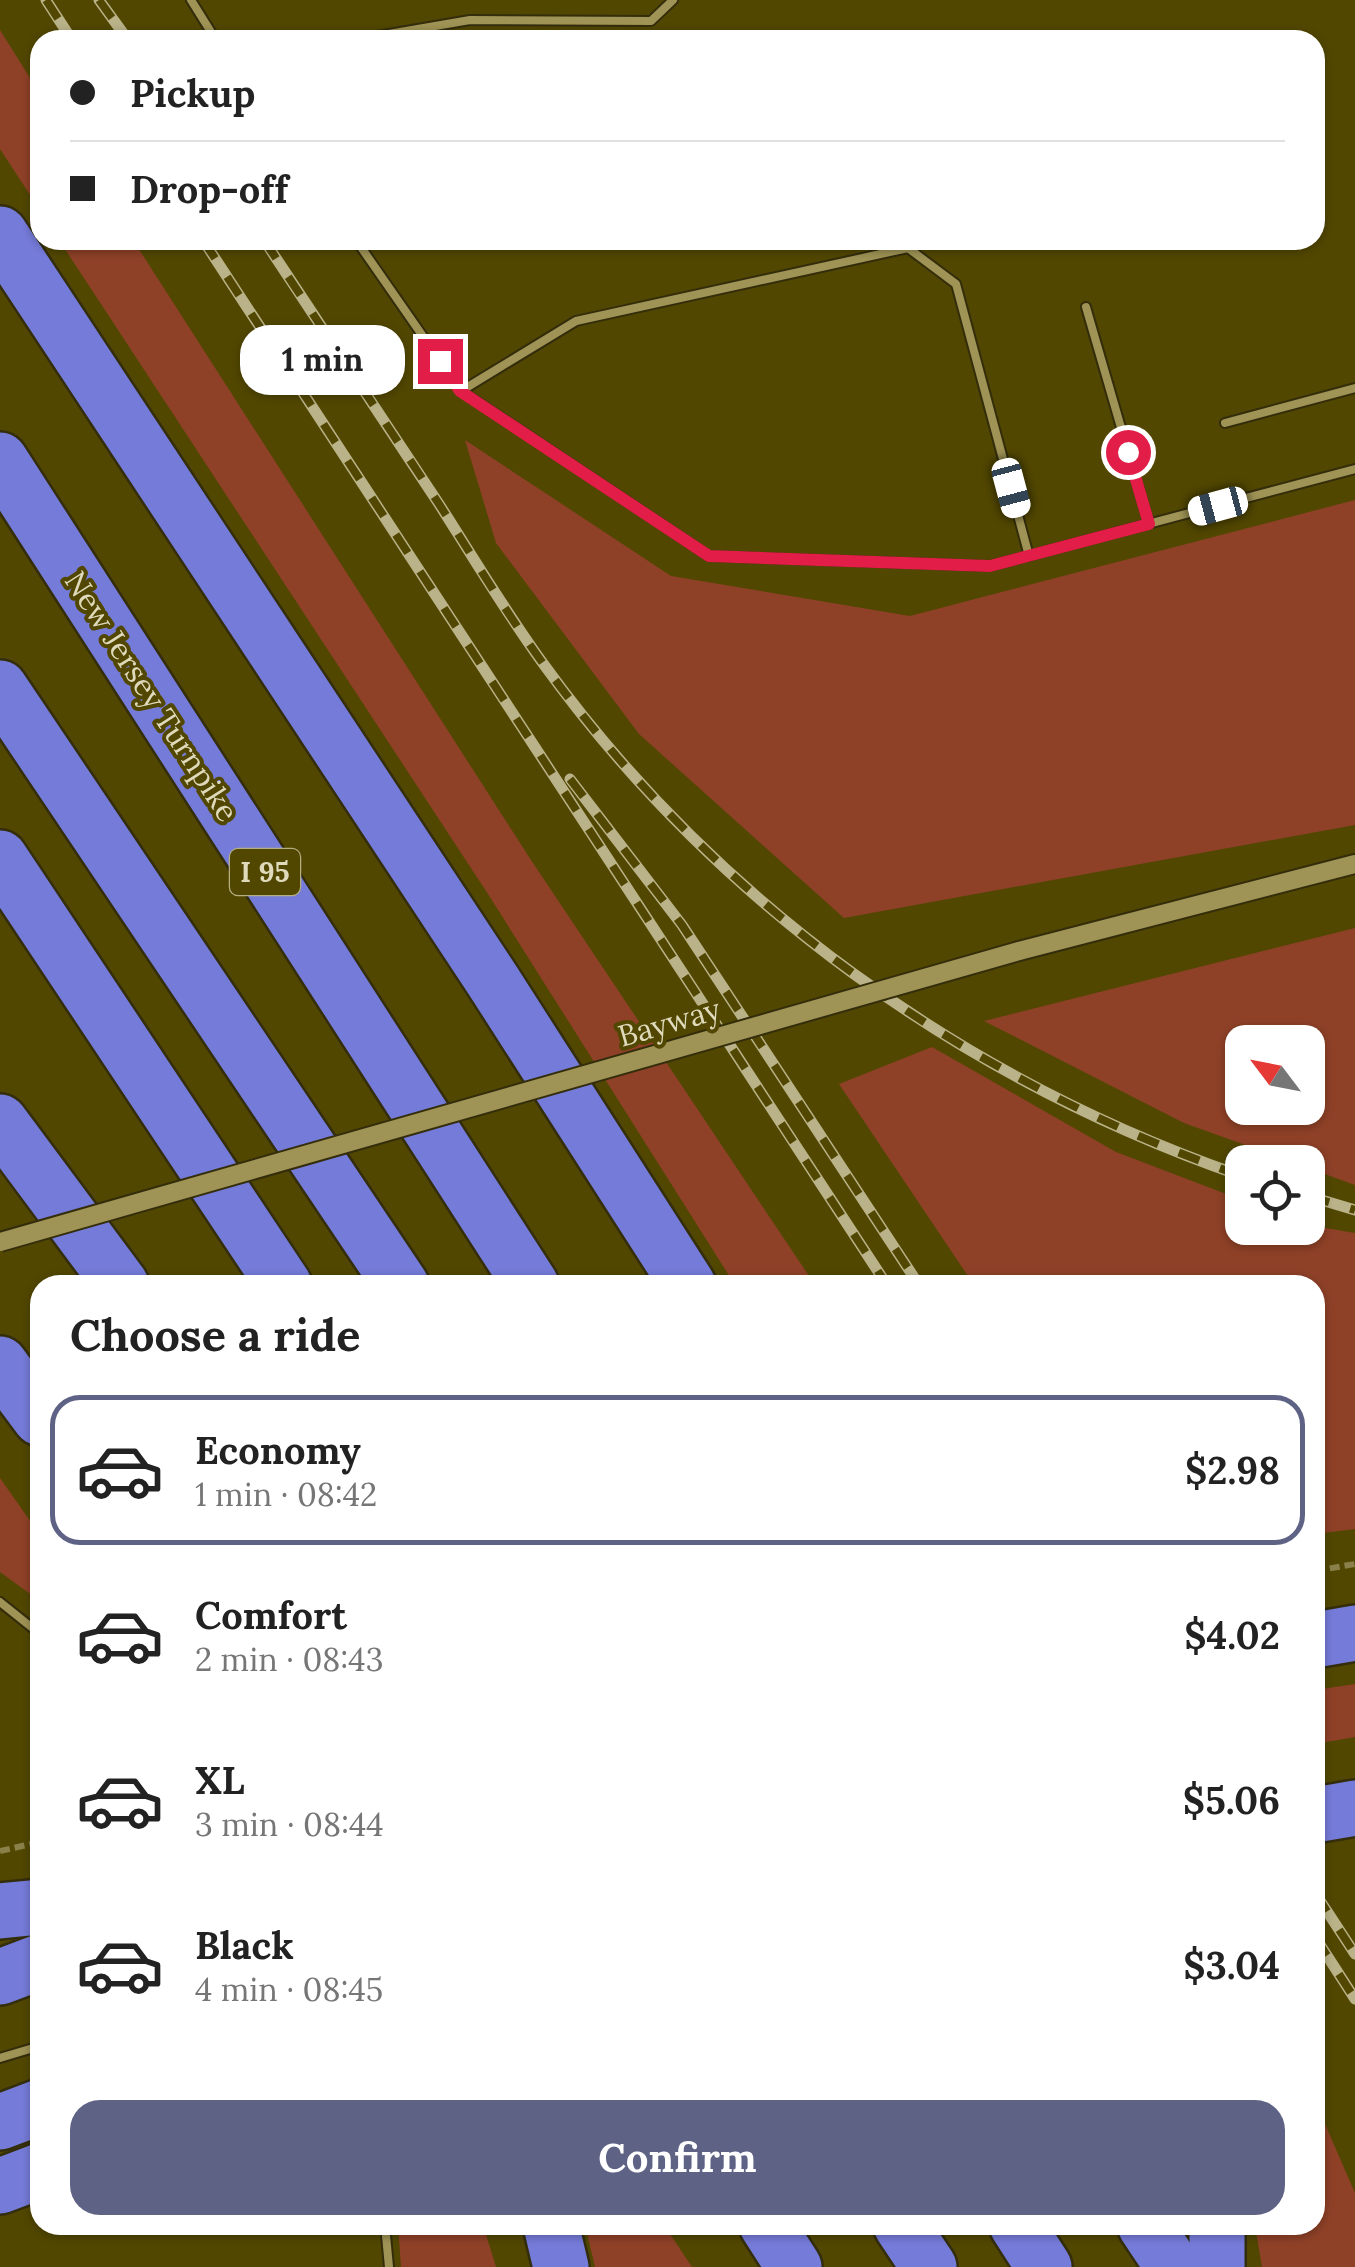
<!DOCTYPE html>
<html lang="en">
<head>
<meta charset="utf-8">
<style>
	body { margin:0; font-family:Lora,serif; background:#f2f2f2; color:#222; height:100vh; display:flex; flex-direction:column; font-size:38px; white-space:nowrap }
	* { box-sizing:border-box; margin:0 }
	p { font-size:32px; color:#767676 }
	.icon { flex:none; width:55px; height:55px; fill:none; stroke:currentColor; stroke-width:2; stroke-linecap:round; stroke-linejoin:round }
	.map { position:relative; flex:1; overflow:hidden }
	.details { position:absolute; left:30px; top:1275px; width:1295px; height:960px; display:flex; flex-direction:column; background:#fff; border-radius:30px; box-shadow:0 2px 8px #0004 }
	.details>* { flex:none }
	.banner { position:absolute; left:30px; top:30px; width:1295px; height:220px; border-radius:30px; box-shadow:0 2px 8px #0004; display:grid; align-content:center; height:220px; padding:0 40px; background:#fff }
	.needle { width:65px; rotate:302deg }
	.fabs { position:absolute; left:1225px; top:1025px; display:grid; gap:20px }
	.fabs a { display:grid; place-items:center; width:100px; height:100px; border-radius:20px; background:#fff; box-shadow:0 2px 8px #0004; font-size:50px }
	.end { position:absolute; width:45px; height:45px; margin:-22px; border:12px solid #e11d48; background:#fff; box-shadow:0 0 0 5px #fff }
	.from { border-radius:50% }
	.bubble { position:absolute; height:70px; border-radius:30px; background:#fff; box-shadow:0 2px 8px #0004; font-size:32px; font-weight:800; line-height:70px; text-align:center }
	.car { position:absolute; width:30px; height:60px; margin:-30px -15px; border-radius:12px; box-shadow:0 0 8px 2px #0007; background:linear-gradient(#fff 24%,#345 0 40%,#fff 0 76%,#345 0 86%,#fff 0) }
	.banner b { display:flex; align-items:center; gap:35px; height:95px; font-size:38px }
	.banner b+b { border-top:2px solid #e0e0e0 }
	.banner i { width:25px; height:25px; background:#222 }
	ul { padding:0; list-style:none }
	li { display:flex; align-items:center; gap:30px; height:150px; margin:0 20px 15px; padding:0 20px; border:5px solid transparent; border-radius:30px }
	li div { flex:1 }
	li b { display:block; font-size:38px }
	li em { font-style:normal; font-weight:800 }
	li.active { border-color:#5e6284 }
	li>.icon { width:90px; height:90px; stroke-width:1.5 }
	h2 { padding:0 40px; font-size:45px; line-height:120px }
	.button { display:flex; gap:20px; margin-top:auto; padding:20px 40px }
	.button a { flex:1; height:115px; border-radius:30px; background:#5e6284; color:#fff; font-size:40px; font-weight:800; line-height:115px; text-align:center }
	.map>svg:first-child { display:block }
	.green { fill:#8e4127; fill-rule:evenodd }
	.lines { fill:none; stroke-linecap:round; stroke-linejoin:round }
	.service-casing { stroke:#332d0c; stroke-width:12 }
	.tertiary-casing { stroke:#332d0c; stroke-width:22 }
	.motorway-casing { stroke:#332d0c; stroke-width:60 }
	.path { stroke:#8a814a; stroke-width:6; stroke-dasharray:10 5; stroke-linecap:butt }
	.service { stroke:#9f9355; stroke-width:8 }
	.tertiary { stroke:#9f9355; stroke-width:18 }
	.motorway { stroke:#757bd8; stroke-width:55 }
	.rail-casing { stroke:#bab389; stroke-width:11 }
	.rail { stroke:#524700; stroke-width:8; stroke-dasharray:22; stroke-linecap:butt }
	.tertiary-bridge-casing { stroke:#332d0c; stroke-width:22; stroke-linecap:butt }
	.tertiary-bridge { stroke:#9f9355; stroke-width:18 }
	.route { stroke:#e11d48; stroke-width:12 }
	.labels { text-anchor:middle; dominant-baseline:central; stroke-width:8; stroke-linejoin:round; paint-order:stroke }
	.shield { fill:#524700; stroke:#b5ae83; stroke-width:2.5 }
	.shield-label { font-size:28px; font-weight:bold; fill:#dfdabb }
	.street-label { font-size:30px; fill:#dfdabb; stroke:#524700 }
</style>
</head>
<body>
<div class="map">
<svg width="1355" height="2267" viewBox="0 0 1355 2267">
	<rect width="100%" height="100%" fill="#524700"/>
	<!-- green -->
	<g class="green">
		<polygon points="0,30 40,94 40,210 0,149"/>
		<polygon points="59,240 133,240 529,857 815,1285 735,1285 488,894"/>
		<polygon points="465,440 671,576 910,616 1355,500 1355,825 844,918 639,734 496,543"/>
		<path d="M 1355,928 L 1355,1185 L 1308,1168 L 1308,1162 L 1293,1162 L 1184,1123 L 984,1021 ZM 1242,1042 L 1308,1042 L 1308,1108 L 1242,1108 Z"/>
		<polygon points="932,1047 1116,1152 1242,1200 1242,1228 1308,1225 1355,1233 1355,1529 1315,1534 1315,1285 974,1285 839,1084"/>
		<polygon points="0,1478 40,1535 40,1601 0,1572"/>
		<polygon points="1355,1684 1355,1737 1315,1744 1315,1690"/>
		<polygon points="1315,2101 1355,2193 1355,2267 1262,2267 1255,2225 1315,2225"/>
		<polygon points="398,2225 483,2225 496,2267 401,2267"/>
		<polygon points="585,2225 664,2225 692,2267 595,2267"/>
	</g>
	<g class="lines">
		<!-- service casing -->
		<g class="service-casing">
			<g id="service">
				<polyline points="191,0 216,40"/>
				<polyline points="354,40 470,20 651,21 673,0"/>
				<polyline points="356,240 461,391 709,556 990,566 1355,469"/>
				<polyline points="1086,307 1149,524"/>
				<polyline points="461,391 576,321 908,248 956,284 1029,556"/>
				<polyline points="1225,423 1355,388"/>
				<polyline points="0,1602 40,1634"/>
				<polyline points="0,2058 40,2046"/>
				<polyline points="385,2225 389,2267"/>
			</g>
		</g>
		<!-- tertiary casing -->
		<g class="tertiary-casing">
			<polyline id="tertiary" points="1019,951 1355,864"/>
		</g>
		<!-- motorway casing -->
		<g class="motorway-casing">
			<g id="motorway">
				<polyline points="0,234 493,981 688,1285"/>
				<polyline points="0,460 531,1285"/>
				<polyline points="0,688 401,1285"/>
				<polyline points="0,858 284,1285"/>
				<polyline points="0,1122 121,1285"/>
				<polyline points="0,1364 40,1418"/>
				<polyline points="1315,1640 1355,1633"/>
				<polyline points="1315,1815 1355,1808"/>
				<polyline points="0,1911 40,1907"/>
				<polyline points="0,1977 40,1962"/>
				<polyline points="0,2122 40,2107"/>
				<polyline points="0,2186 40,2171"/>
				<polyline points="551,2225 561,2267"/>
				<polyline points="767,2225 794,2267"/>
				<polyline points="901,2225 929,2267"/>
				<polyline points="1017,2225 1044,2267"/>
				<polyline points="1145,2225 1173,2267"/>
				<polyline points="1217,2267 1217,2225"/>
			</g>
		</g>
		<!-- path -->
		<g class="path">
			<polyline points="1315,1571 1355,1564"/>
			<polyline points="0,1851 40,1842"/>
		</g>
		<!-- service -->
		<use href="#service" class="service"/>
		<!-- tertiary -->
		<use href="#tertiary" class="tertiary"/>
		<!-- motorway -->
		<use href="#motorway" class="motorway"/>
		<!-- rail casing -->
		<g class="rail-casing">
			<g id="rail">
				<polyline points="46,0 72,40"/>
				<polyline points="99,0 128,40"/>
				<polyline points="203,240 887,1285"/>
				<path d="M 264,240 C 322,328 381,416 439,504 C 473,557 505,611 542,662 C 715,902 964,1080 1242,1176"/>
				<polyline points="570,779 682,925 919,1285"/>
				<polyline points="1308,1196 1355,1210"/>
				<polyline points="1315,1893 1355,1954"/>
				<polyline points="1315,1937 1355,1999"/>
			</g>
		</g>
		<!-- rail -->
		<use href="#rail" class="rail"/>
		<!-- tertiary-bridge casing -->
		<g class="tertiary-bridge-casing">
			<polyline id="tertiary-bridge" points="0,1242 1019,951"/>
		</g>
		<!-- tertiary-bridge -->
		<use href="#tertiary-bridge" class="tertiary-bridge"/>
	</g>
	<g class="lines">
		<!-- route -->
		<polyline class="route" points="440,361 460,391 709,556 990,566 1149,524 1128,452"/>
	</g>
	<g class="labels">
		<!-- shield labels -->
		<rect class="shield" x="230" y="849" width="70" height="46" rx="8"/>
		<g class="shield-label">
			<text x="265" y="872">I 95</text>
		</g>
		<!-- street labels -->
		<g class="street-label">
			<text transform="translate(152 696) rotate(57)">New Jersey Turnpike</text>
			<text transform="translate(669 1022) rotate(-16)">Bayway</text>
		</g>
	</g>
</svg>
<div class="fabs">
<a><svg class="needle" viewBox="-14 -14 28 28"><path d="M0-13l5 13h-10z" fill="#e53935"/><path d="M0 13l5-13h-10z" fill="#767676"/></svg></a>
<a><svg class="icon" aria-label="locate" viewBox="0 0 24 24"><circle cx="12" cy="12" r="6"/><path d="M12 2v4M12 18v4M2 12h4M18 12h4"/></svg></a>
</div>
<i class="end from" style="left:1128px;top:452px"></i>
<i class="end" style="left:440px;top:361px"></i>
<div class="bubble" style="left:240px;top:325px;width:165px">1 min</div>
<i class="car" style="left:1011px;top:488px;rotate:165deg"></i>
<i class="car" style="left:1218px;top:506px;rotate:255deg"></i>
<div class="banner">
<b><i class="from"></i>Pickup</b>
<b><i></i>Drop-off</b>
</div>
<section class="details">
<h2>Choose a ride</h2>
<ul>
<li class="active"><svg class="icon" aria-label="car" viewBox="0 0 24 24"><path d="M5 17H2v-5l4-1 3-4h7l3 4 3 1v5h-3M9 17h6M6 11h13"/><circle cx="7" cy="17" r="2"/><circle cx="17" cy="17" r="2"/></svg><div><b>Economy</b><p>1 min · 08:42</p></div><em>$2.98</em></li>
<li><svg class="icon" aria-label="car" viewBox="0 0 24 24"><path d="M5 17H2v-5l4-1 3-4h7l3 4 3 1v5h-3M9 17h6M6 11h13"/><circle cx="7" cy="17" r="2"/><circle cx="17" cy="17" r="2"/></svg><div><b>Comfort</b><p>2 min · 08:43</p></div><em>$4.02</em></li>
<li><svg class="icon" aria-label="car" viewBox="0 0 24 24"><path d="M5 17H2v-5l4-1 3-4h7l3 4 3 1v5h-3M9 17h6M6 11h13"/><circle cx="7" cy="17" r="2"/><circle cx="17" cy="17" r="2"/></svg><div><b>XL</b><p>3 min · 08:44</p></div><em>$5.06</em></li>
<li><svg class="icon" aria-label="car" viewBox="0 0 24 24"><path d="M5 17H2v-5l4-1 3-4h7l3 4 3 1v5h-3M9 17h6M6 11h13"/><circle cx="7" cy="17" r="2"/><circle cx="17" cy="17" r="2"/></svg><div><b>Black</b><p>4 min · 08:45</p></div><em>$3.04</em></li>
</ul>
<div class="button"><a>Confirm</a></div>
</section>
</div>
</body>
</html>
